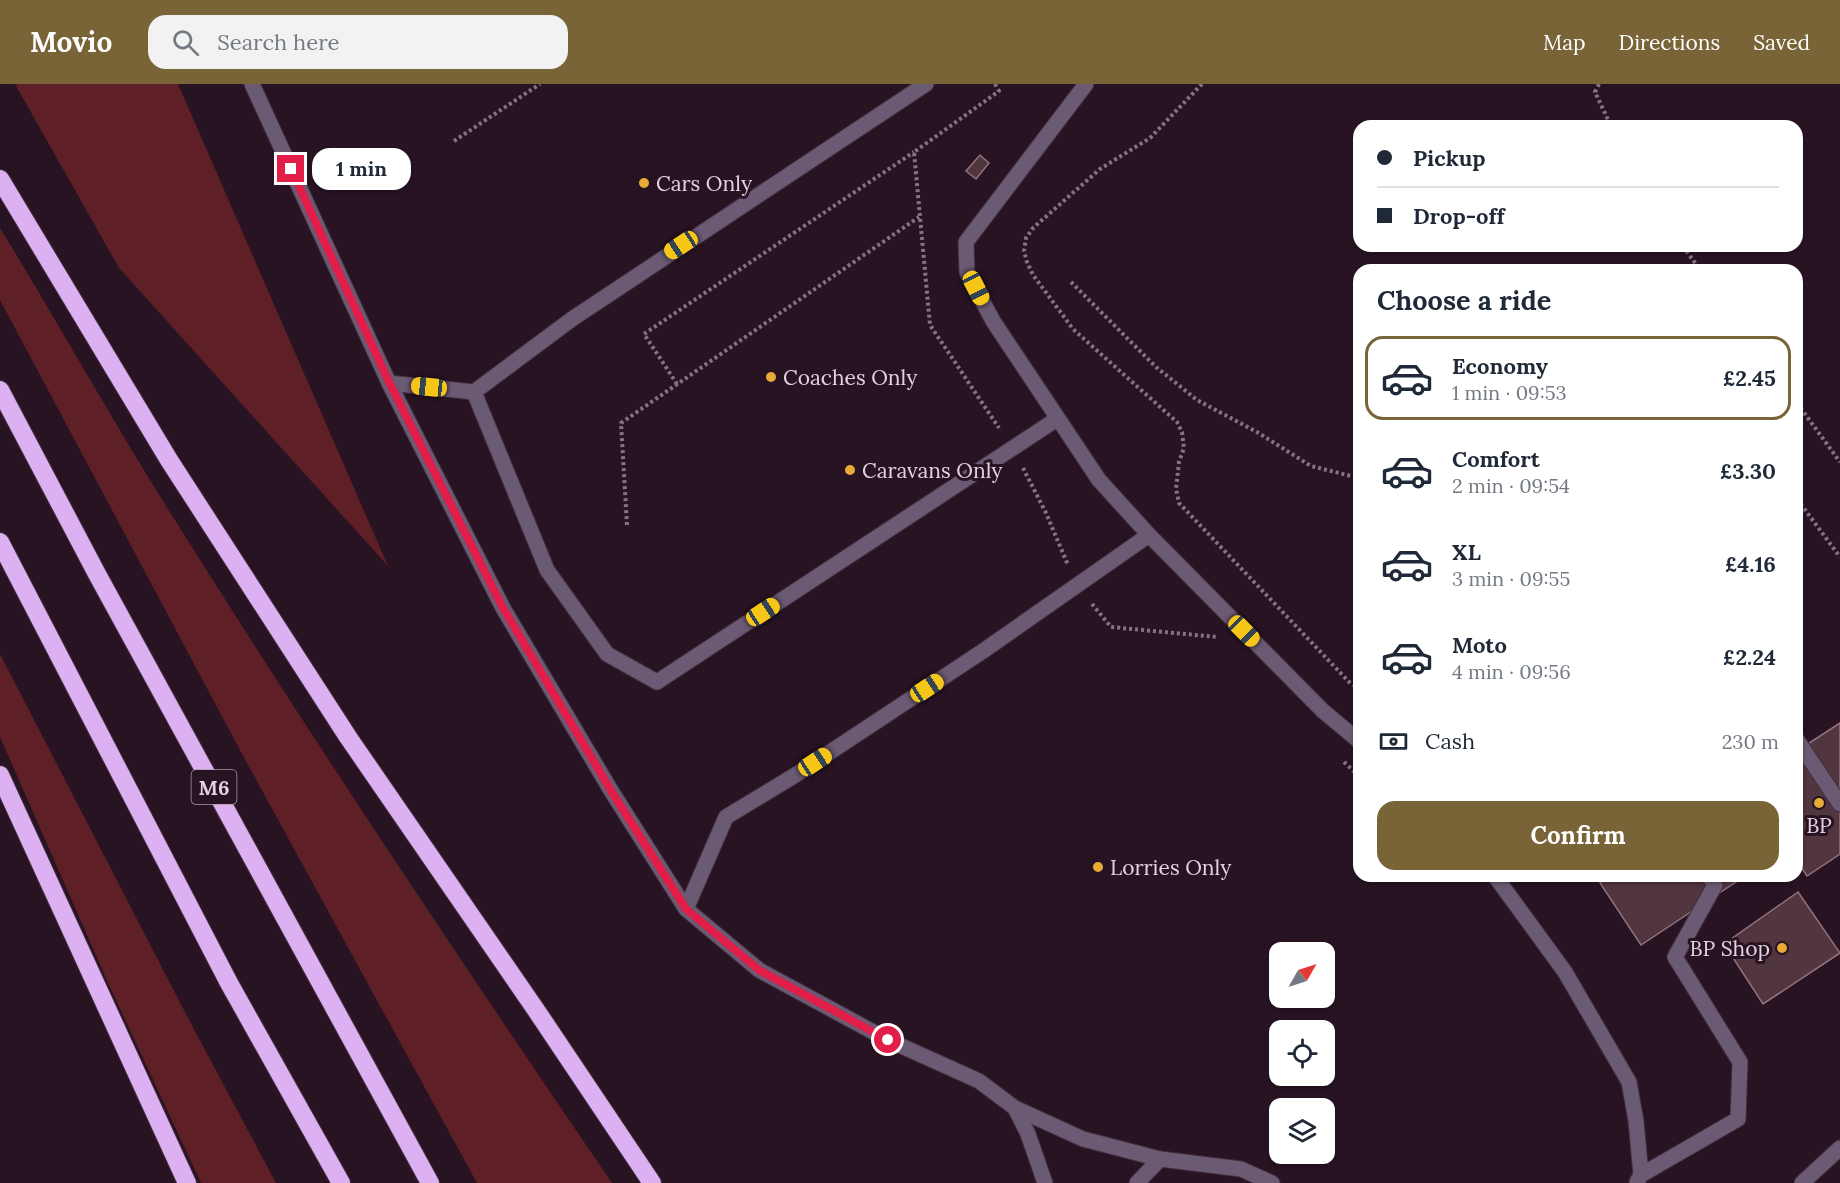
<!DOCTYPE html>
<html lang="en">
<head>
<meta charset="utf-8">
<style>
	body { margin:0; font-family:Lora,serif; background:#f2f2f3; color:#1f2937; height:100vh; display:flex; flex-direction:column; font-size:22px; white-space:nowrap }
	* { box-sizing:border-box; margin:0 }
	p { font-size:20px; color:#747a83 }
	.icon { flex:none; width:33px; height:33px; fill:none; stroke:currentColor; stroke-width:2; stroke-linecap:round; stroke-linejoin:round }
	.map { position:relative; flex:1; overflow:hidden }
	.panel { position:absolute; left:1353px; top:180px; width:450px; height:618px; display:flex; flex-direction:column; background:#fff; border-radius:18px; box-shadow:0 2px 4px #0004 }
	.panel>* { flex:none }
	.hud { position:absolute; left:1353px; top:36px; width:450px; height:132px; border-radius:18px; box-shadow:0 2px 4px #0004; display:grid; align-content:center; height:132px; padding:0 24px; background:#fff }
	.needle { width:39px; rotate:51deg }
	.controls { position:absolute; left:1269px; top:858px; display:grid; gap:12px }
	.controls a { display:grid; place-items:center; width:66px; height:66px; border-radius:12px; background:#fff; box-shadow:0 2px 4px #0004; font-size:30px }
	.end { position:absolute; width:27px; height:27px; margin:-14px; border:8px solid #e11d48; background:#fff; box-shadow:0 0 0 3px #fff }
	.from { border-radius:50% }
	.bubble { position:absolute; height:42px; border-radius:18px; background:#fff; box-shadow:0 2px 4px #0004; font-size:20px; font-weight:800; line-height:42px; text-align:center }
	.car { position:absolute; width:18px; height:36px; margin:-18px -9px; border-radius:8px; box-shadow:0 0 4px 2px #0007; background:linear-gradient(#f5c518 24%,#345 0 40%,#f5c518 0 76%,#345 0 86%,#f5c518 0) }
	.hud b { display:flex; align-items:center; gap:21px; height:57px; font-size:22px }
	.hud b+b { border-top:2px solid #e0e1e3 }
	.hud i { width:15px; height:15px; background:#1f2937 }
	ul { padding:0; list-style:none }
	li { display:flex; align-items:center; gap:18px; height:84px; margin:0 12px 9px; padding:0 12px; border:3px solid transparent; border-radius:18px }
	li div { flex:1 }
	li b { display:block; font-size:22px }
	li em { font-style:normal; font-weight:800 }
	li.selected { border-color:#796437 }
	li>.icon { width:54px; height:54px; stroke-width:1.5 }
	h2 { padding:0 24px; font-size:27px; line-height:72px }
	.pay { display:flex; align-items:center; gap:15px; height:66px; padding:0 24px; font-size:22px }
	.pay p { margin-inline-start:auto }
	.button { display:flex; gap:12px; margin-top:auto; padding:12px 24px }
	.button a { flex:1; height:69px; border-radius:18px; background:#796437; color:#fff; font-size:24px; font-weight:800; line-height:69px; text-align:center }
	header { display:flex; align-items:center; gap:36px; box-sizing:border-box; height:84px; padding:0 30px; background:#796437; color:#fff }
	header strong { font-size:28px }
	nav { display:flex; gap:33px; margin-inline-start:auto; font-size:21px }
	.search { width:420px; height:54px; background:#f2f2f3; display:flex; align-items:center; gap:15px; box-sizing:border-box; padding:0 21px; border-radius:18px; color:#747a83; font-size:22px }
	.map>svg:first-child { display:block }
	.green { fill:#5e2026 }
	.building { fill:#51353f; stroke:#92727c; stroke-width:1.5 }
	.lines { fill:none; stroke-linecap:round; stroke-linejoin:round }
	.minor-casing { stroke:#422e3d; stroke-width:17 }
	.highway-casing { stroke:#422e3d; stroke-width:20 }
	.path { stroke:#857381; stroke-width:4; stroke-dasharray:3 3; stroke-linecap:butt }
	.minor { stroke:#6b5a73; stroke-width:15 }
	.highway { stroke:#ddb1f1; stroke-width:18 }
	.route { stroke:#e11d48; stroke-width:8 }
	.poi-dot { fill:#e6ac36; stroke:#281323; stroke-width:2 }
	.labels { text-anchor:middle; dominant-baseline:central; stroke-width:6; stroke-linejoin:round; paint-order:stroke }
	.shield { fill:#281323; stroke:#aa99a6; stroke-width:1.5 }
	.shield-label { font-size:20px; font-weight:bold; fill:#e2d3de }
	.poi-label { font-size:21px; fill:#e2d3de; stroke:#281323; text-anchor:start }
</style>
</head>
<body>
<header>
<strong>Movio</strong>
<div class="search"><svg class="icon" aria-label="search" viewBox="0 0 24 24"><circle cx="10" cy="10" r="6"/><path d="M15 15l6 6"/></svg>Search here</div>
<nav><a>Map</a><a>Directions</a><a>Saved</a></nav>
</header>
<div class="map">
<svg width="1840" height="1099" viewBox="0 0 1840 1099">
	<rect width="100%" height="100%" fill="#281323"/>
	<!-- green -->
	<g class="green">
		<polygon points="15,0 178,0 388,482 119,184"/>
		<path d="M 0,144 C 59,240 113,338 173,433 C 314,658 462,879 612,1099 L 477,1099 L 241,668 L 0,216 Z"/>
		<polygon points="0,570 188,934 276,1099 201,1099 109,901 0,653"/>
	</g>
	<!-- building -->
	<g class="building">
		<polygon points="980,71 989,79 976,95 966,87"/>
		<polygon points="1840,639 1840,770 1807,792 1797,777 1797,667"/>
		<polygon points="1610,792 1745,792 1641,861 1600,799"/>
		<polygon points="1798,808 1840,869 1763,920 1724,860"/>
	</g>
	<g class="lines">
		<!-- minor casing -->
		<g class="minor-casing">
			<g id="minor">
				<polyline points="252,0 389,299 503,524 610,705 686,825 759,886 888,956 979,997 1015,1024 1083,1055 1160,1075 1241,1085 1272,1099"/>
				<polyline points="1086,0 966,158 967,188 993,237 1099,396 1149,451 1323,627 1359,657"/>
				<polyline points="389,299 474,308 572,235 926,0"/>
				<polyline points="474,308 547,486 607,570 657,598 1057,335"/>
				<polyline points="1797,656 1840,720"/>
				<polyline points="1495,792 1565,888 1629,998 1636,1037 1641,1091 1637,1098"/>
				<polyline points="686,825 726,733 797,690 983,567 1149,451"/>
				<polyline points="1015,1024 1028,1050 1045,1099"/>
				<polyline points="1641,1091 1738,1035 1740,978 1675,873 1715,801 1709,792"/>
				<polyline points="1137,1099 1160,1075"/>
				<polyline points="1802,1099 1840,1064"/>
			</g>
		</g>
		<!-- highway casing -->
		<g class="highway-casing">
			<g id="highway">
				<polyline points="0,95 169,376 348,653 536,926 652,1099"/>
				<polyline points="0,306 97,490 430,1099"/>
				<polyline points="0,458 229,899 341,1099"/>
				<polyline points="0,691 187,1099"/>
			</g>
		</g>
		<!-- path -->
		<g class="path">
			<polyline points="995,0 999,7 914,68 930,241 999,344"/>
			<polyline points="1202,0 1150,54 1100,85 1033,144 1026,154 1024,167 1027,178 1033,191 1073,245 1177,338 1182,348 1184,364 1179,378 1176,405 1179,419 1351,600 1359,603"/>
			<polyline points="1599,0 1595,8 1611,42"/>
			<polyline points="454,57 540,0"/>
			<polyline points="1683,162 1700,186"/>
			<polyline points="1071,198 1156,283 1197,316 1257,348 1311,382 1359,394"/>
			<polyline points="677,300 644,250 914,68"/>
			<polyline points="1797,319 1840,378"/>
			<polyline points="1023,384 1046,429 1068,481"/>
			<polyline points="1797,415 1840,473"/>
			<polyline points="627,441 621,339 919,133"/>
			<polyline points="1092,520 1111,543 1217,553"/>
			<polyline points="1344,678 1359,692"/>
		</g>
		<!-- minor -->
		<use href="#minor" class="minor"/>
		<!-- highway -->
		<use href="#highway" class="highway"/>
	</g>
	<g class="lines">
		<!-- route -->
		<polyline class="route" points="291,85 389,298 503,524 610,705 686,825 759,886 888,956"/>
	</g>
	<!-- markers -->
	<g class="poi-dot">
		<circle cx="644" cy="99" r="6"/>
		<circle cx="771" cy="293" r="6"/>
		<circle cx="850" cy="386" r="6"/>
		<circle cx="1819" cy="719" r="6"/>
		<circle cx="1098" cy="783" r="6"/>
		<circle cx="1782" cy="864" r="6"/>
	</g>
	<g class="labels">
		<!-- shield labels -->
		<rect class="shield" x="191.5" y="686" width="45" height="34" rx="4.5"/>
		<g class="shield-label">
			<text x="214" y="703">M6</text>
		</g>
		<!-- poi labels -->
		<g class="poi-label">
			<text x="656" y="99">Cars Only</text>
			<text x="783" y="293">Coaches Only</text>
			<text x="862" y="386">Caravans Only</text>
			<text x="1819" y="741" text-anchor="middle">BP</text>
			<text x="1110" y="783">Lorries Only</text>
			<text x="1770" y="864" text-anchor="end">BP Shop</text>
		</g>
	</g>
</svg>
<div class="controls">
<a><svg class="needle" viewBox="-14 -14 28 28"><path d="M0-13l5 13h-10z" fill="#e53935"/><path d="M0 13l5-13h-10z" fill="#747a83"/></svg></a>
<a><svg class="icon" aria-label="locate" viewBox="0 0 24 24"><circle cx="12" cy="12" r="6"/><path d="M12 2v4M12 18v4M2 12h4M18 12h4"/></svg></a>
<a><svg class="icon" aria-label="layers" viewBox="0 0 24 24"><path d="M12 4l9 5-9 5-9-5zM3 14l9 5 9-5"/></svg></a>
</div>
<i class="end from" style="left:888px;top:956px"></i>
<i class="end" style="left:291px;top:85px"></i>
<div class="bubble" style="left:312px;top:64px;width:99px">1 min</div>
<i class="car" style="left:681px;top:161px;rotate:237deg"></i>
<i class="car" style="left:976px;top:204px;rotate:153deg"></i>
<i class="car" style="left:429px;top:303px;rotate:276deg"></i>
<i class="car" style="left:763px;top:528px;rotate:57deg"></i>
<i class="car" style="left:1244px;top:547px;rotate:135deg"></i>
<i class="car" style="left:927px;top:604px;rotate:57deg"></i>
<i class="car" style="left:815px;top:678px;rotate:57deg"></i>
<div class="hud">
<b><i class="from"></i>Pickup</b>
<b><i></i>Drop-off</b>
</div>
<section class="panel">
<h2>Choose a ride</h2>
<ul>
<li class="selected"><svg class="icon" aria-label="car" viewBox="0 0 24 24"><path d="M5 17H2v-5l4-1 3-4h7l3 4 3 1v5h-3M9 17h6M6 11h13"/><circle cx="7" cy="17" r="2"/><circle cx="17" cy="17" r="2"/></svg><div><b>Economy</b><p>1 min · 09:53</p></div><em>£2.45</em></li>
<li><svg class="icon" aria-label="car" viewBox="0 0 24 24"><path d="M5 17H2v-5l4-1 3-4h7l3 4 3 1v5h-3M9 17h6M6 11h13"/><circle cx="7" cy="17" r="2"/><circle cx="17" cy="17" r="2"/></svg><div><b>Comfort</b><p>2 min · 09:54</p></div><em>£3.30</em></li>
<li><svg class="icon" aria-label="car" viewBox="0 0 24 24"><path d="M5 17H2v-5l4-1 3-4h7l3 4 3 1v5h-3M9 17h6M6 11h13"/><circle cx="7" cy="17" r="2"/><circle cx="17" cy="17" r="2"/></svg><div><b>XL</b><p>3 min · 09:55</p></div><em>£4.16</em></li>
<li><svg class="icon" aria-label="car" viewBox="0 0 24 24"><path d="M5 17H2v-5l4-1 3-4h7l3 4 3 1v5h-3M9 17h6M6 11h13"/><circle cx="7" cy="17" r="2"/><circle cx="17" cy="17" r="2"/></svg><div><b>Moto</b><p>4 min · 09:56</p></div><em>£2.24</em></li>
</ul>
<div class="pay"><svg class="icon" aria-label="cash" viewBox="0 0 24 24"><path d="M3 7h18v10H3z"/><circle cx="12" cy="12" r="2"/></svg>Cash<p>230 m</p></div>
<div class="button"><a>Confirm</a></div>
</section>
</div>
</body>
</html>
